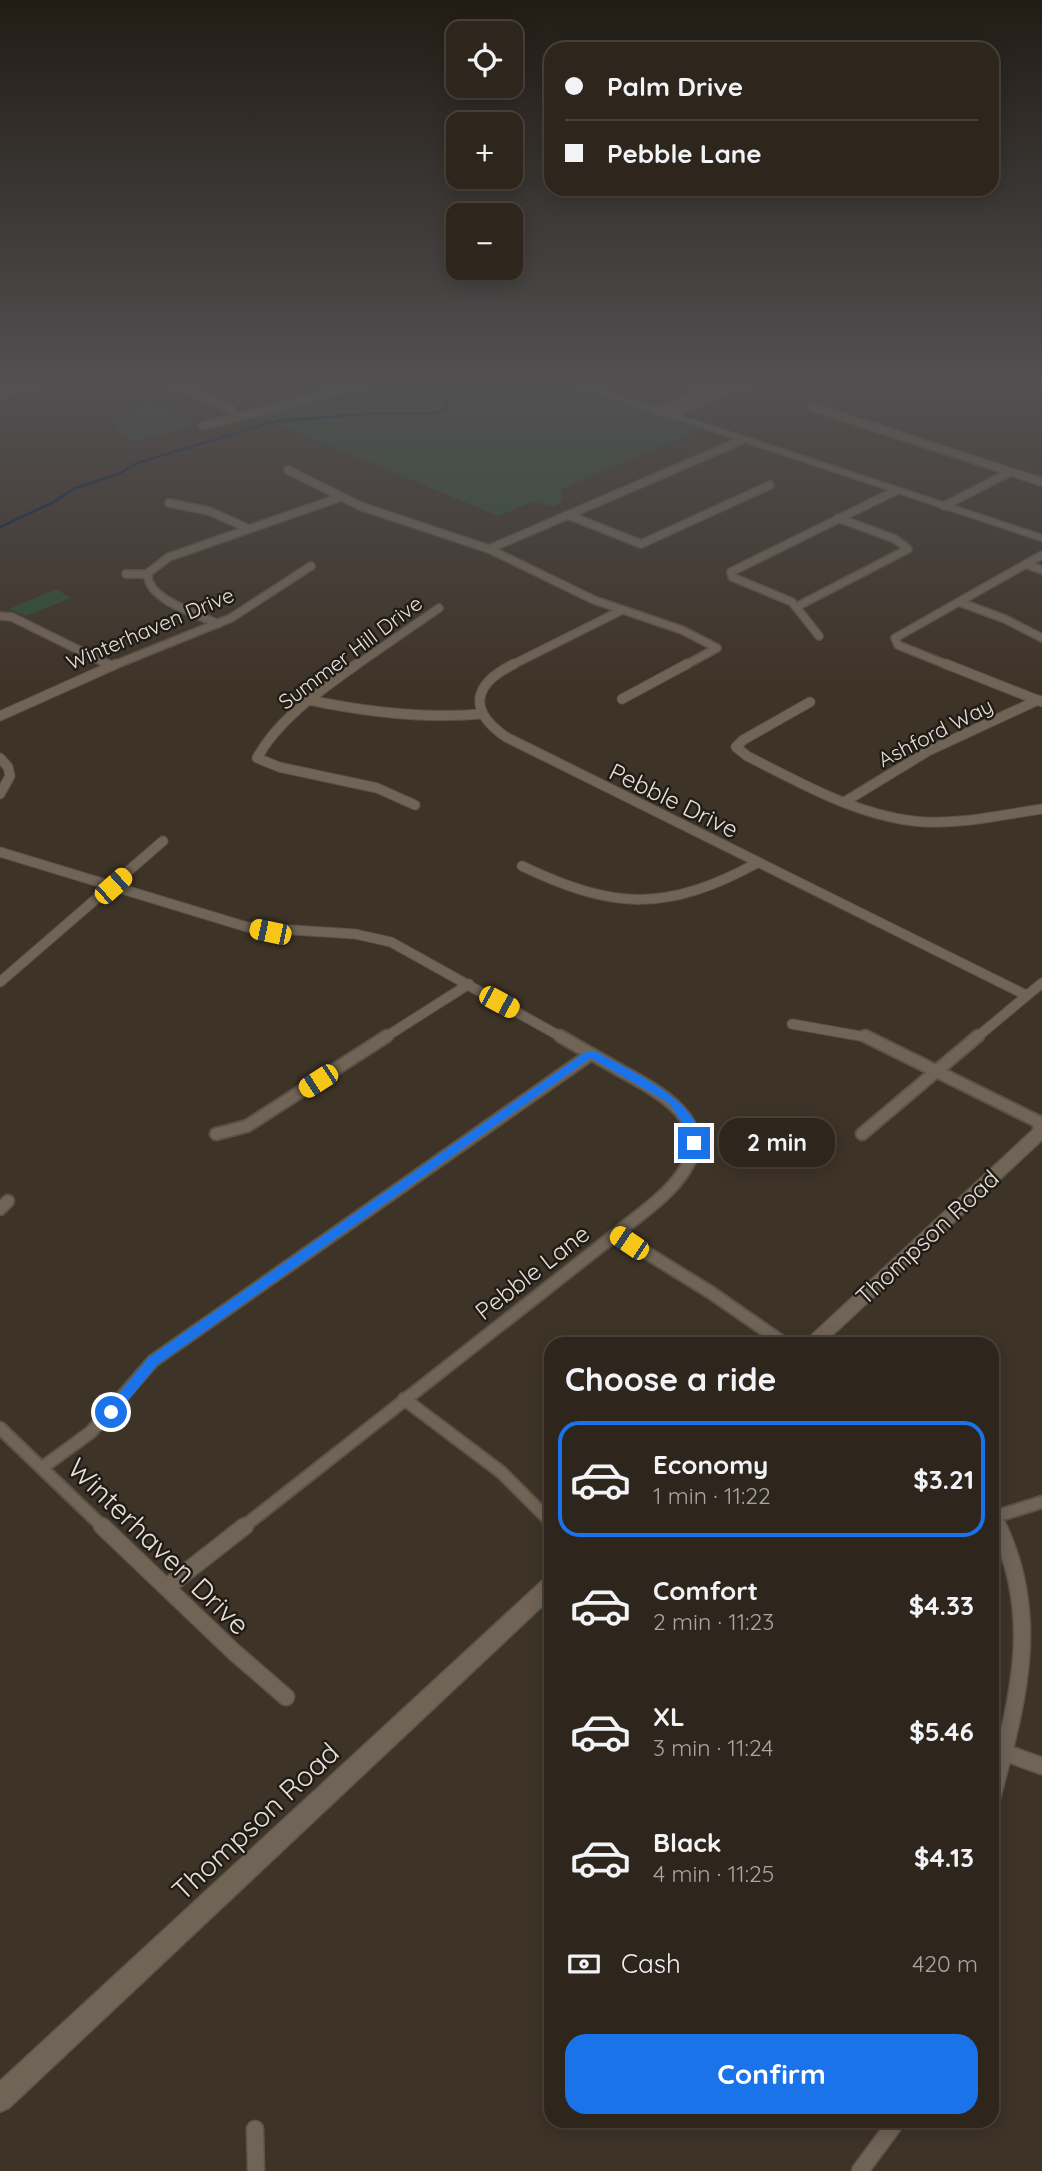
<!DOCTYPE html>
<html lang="en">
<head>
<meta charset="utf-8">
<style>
	body { margin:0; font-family:Quicksand,sans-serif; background:#3a322a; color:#f1f3f6; height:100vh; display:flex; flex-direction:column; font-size:26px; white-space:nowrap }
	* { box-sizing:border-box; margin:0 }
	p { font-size:23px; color:#a7a5a4 }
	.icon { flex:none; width:38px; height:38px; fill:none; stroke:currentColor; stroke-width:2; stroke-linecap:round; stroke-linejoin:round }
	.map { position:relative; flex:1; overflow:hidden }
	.drawer { position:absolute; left:544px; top:1337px; width:455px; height:791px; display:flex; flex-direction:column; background:#2e261d; border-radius:21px; box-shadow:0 4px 18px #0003,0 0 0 2px #49433b }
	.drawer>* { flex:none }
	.top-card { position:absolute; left:544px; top:42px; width:455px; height:154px; border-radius:21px; box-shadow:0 4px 18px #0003,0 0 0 2px #49433b; display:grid; align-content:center; height:154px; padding:0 21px; background:#2e261d }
	.controls { position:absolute; left:446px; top:21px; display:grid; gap:14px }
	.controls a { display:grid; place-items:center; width:77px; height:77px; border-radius:14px; background:#2e261d; box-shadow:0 4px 18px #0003,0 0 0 2px #49433b; font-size:35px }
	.end { position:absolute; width:32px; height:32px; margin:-16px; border:9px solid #1a73e8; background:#fff; box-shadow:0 0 0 4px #fff }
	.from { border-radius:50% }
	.bubble { position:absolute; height:49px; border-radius:21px; background:#2e261d; box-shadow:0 4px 18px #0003,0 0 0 2px #49433b; font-size:23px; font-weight:800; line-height:49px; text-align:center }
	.car { position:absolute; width:21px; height:42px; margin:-21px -10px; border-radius:9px; box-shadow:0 0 5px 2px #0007; background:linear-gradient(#f5c518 24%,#345 0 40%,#f5c518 0 76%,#345 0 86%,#f5c518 0) }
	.top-card b { display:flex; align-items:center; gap:24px; height:66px; font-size:26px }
	.top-card b+b { border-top:2px solid #49433b }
	.top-card i { width:18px; height:18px; background:#f1f3f6 }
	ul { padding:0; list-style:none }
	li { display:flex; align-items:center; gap:21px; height:116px; margin:0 14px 10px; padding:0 7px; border:4px solid transparent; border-radius:21px }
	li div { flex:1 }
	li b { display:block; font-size:26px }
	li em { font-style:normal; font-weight:800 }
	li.current { border-color:#1a73e8 }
	li>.icon { width:63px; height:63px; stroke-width:1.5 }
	h2 { padding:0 21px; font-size:32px; line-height:84px }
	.pay { display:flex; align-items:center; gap:18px; height:77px; padding:0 21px; font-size:26px }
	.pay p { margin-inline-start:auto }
	.cta { display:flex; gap:14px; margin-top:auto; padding:14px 21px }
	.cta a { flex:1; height:80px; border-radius:21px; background:#1a73e8; color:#fff; font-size:28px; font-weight:800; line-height:80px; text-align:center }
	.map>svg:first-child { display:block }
	.green { fill:#304c35 }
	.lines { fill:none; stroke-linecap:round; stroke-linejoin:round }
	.stream { stroke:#022248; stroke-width:2.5 }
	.street-far3-casing { stroke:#5b5248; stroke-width:10 }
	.street-far2-casing { stroke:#5b5248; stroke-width:11 }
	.street-far1-casing { stroke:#5b5248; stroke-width:15 }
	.street-casing { stroke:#5b5248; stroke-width:19 }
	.secondary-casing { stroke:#5b5248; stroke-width:3 }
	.street-far3 { stroke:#706457; stroke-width:7 }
	.street-far2 { stroke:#706457; stroke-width:9 }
	.street-far1 { stroke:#706457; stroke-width:11 }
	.street { stroke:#706457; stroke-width:16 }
	.secondary { fill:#706457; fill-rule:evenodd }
	.route { fill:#1a73e8 }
	.labels { text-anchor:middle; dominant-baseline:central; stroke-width:5; stroke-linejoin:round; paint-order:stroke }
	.far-street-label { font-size:21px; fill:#e7e1d9; stroke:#211c16 }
	.street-label { font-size:24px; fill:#e7e1d9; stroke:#211c16 }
	.near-street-label { font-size:28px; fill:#e7e1d9; stroke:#211c16 }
</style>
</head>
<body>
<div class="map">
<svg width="1042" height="2171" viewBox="0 0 1042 2171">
	<rect width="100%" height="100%" fill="#3e3327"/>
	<!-- green -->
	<g class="green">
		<polygon points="268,382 566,382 701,429 561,489 562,500 555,507 532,502 498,516 259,416 338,388 311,391"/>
		<polygon points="149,404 193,422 191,426 132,442 119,433 114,427 118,418"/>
		<polygon points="56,589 71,598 26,616 9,609"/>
	</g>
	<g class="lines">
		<!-- stream -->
		<polyline class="stream" points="0,527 54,502 73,489 119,474 137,463 277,421 367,414 434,414 444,409 450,395 499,389 503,382"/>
		<!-- street-far3 casing -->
		<g class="street-far3-casing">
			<g id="street-far3">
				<polyline points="168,382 231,409"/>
				<polyline points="0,395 39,382"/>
				<polyline points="812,407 1042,482"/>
				<polyline points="656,411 727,382"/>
				<polyline points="669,415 749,382"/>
				<polyline points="203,426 373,382"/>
				<polyline points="288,470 360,506 489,549 594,600 682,630 717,648 684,666"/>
				<polyline points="169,503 209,511 247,528"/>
				<polyline points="944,506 1010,472"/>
				<polyline points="568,515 641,544 770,485"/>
				<polyline points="489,549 740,441"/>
				<polyline points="1025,564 1042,570"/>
				<polyline points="126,574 147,574"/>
				<polyline points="959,602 1005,619 1042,638"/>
				<polyline points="798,606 908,549 895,539 838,518"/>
				<polyline points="0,616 12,617 111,666"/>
				<path d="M 218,624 C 198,614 145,599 148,573 L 169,557 L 341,497"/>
				<polyline points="819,636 792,602 732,577 731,572 895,491"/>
				<polyline points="112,666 231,618 311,566"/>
				<polyline points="355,666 439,608"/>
				<polyline points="510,666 622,610"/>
				<polyline points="950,666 898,645 895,638 1042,555"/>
			</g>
		</g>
		<!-- street-far2 casing -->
		<g class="street-far2-casing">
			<g id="street-far2">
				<polyline points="107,664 111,666"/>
				<path d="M 357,664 C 320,691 279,718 257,758 L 279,767 L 377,788 L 415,805"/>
				<path d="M 514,664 C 473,684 467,710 506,737 L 1026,995"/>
				<polyline points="946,664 1042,702"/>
				<polyline points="622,699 687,664"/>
				<path d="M 309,700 C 366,712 422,719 480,714"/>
				<path d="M 810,702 L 743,740 L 736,747 L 747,756 C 799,782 854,814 913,821 C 956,826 1000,815 1042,809"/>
				<polyline points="0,716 116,664"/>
				<polyline points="0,758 8,767 10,776 0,794"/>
				<polyline points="846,801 928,751 1038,700"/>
				<polyline points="0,852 247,927 355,934 391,942 563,1038"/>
				<path d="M 522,866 C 614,910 667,912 757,863"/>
				<polyline points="0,982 163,841"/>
				<polyline points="792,1024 871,1038"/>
				<polyline points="384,1038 469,984"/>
				<polyline points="976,1038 1042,983"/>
			</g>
		</g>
		<!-- street-far1 casing -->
		<g class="street-far1-casing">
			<g id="street-far1">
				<polyline points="865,1036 1039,1122 1039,1133"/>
				<polyline points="216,1134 247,1126 387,1036"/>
				<polyline points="862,1134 978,1036"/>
				<polyline points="0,1209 8,1201"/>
				<polyline points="616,1234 710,1292 785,1344"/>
				<polyline points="404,1399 501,1472 551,1522"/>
				<polyline points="0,1428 104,1528"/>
				<polyline points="43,1467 91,1432 153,1361 591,1054"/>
				<polyline points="992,1514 999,1528"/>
				<polyline points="994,1517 1042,1502"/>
				<path d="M 242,1528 L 616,1234 C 640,1214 670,1195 686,1168 C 715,1120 656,1090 621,1071 C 601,1059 580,1048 560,1036"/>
			</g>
		</g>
		<!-- street casing -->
		<g class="street-casing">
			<g id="street">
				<polyline points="102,1526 234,1652 286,1697"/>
				<polyline points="167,1587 245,1526"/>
				<polyline points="992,1748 1042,1766"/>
				<path d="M 992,1798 C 1017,1703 1042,1619 998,1526"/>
				<polyline points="255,2129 256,2171"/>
				<polyline points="860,2171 897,2121"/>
			</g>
		</g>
		<!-- secondary casing -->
		<g class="secondary-casing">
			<g id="secondary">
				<polygon points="565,382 578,382 1042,535 1042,541"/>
				<polygon points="1042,1126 1042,1140 823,1344 802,1344 1036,1127"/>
				<polygon points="551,1576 551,1598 9,2108 0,2112 0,2081 544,1579"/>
			</g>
		</g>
		<!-- street-far3 -->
		<use href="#street-far3" class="street-far3"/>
		<!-- street-far2 -->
		<use href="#street-far2" class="street-far2"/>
		<!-- street-far1 -->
		<use href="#street-far1" class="street-far1"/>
		<!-- street -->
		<use href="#street" class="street"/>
		<!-- secondary -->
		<use href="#secondary" class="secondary"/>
	</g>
	<!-- sky -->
	<linearGradient id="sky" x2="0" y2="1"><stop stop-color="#221c15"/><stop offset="0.56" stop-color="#525052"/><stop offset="1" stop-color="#525052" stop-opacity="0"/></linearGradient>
	<rect width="1042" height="686" fill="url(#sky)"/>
	<!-- route -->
	<path class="route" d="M 587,1051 L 595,1051 C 624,1068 709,1104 699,1146 L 690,1146 L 685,1127 L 669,1103 L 591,1058 L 157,1365 L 116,1415 L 107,1415 L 107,1408 L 148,1358 Z"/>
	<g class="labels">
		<!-- far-street labels -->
		<g class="far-street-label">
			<text transform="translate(150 628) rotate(-23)">Winterhaven Drive</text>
			<text transform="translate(350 652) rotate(-37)">Summer Hill Drive</text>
			<text transform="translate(935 732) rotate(-27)">Ashford Way</text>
		</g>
		<!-- street labels -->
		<g class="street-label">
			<text transform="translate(674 800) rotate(26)">Pebble Drive</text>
			<text transform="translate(927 1237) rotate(-43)">Thompson Road</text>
			<text transform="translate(532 1272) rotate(-38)">Pebble Lane</text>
		</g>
		<!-- near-street labels -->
		<g class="near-street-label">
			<text transform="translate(159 1546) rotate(44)">Winterhaven Drive</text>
			<text transform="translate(255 1821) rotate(-43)">Thompson Road</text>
		</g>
	</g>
</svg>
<div class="controls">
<a><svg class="icon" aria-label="locate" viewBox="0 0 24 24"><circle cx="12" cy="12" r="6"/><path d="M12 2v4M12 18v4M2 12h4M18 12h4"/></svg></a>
<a>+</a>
<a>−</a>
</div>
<i class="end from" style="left:111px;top:1412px"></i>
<i class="end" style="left:694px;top:1143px"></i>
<div class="bubble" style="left:719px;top:1118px;width:116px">2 min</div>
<i class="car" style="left:113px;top:886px;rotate:48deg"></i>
<i class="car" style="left:270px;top:932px;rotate:282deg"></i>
<i class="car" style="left:499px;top:1002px;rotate:118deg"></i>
<i class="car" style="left:318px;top:1081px;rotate:237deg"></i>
<i class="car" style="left:629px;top:1243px;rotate:304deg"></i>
<div class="top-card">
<b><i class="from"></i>Palm Drive</b>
<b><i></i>Pebble Lane</b>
</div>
<section class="drawer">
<h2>Choose a ride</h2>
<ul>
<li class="current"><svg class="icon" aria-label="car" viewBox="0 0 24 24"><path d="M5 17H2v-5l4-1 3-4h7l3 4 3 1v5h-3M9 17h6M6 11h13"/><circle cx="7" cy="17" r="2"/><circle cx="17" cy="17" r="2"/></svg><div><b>Economy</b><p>1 min · 11:22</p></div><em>$3.21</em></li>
<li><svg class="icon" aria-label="car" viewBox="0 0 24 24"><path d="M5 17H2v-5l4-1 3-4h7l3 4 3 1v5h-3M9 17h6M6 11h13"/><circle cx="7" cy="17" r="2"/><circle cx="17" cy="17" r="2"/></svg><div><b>Comfort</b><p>2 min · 11:23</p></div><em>$4.33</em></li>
<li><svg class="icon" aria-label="car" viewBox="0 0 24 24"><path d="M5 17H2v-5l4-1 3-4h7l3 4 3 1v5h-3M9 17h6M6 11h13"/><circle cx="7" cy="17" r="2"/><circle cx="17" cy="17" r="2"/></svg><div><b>XL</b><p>3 min · 11:24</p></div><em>$5.46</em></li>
<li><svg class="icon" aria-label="car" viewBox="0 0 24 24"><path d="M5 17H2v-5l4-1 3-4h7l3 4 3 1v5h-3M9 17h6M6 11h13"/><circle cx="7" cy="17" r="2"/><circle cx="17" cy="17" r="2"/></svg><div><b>Black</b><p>4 min · 11:25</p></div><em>$4.13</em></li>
</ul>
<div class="pay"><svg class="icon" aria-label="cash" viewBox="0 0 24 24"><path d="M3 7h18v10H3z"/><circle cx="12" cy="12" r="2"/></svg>Cash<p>420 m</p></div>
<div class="cta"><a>Confirm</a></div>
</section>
</div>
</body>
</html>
